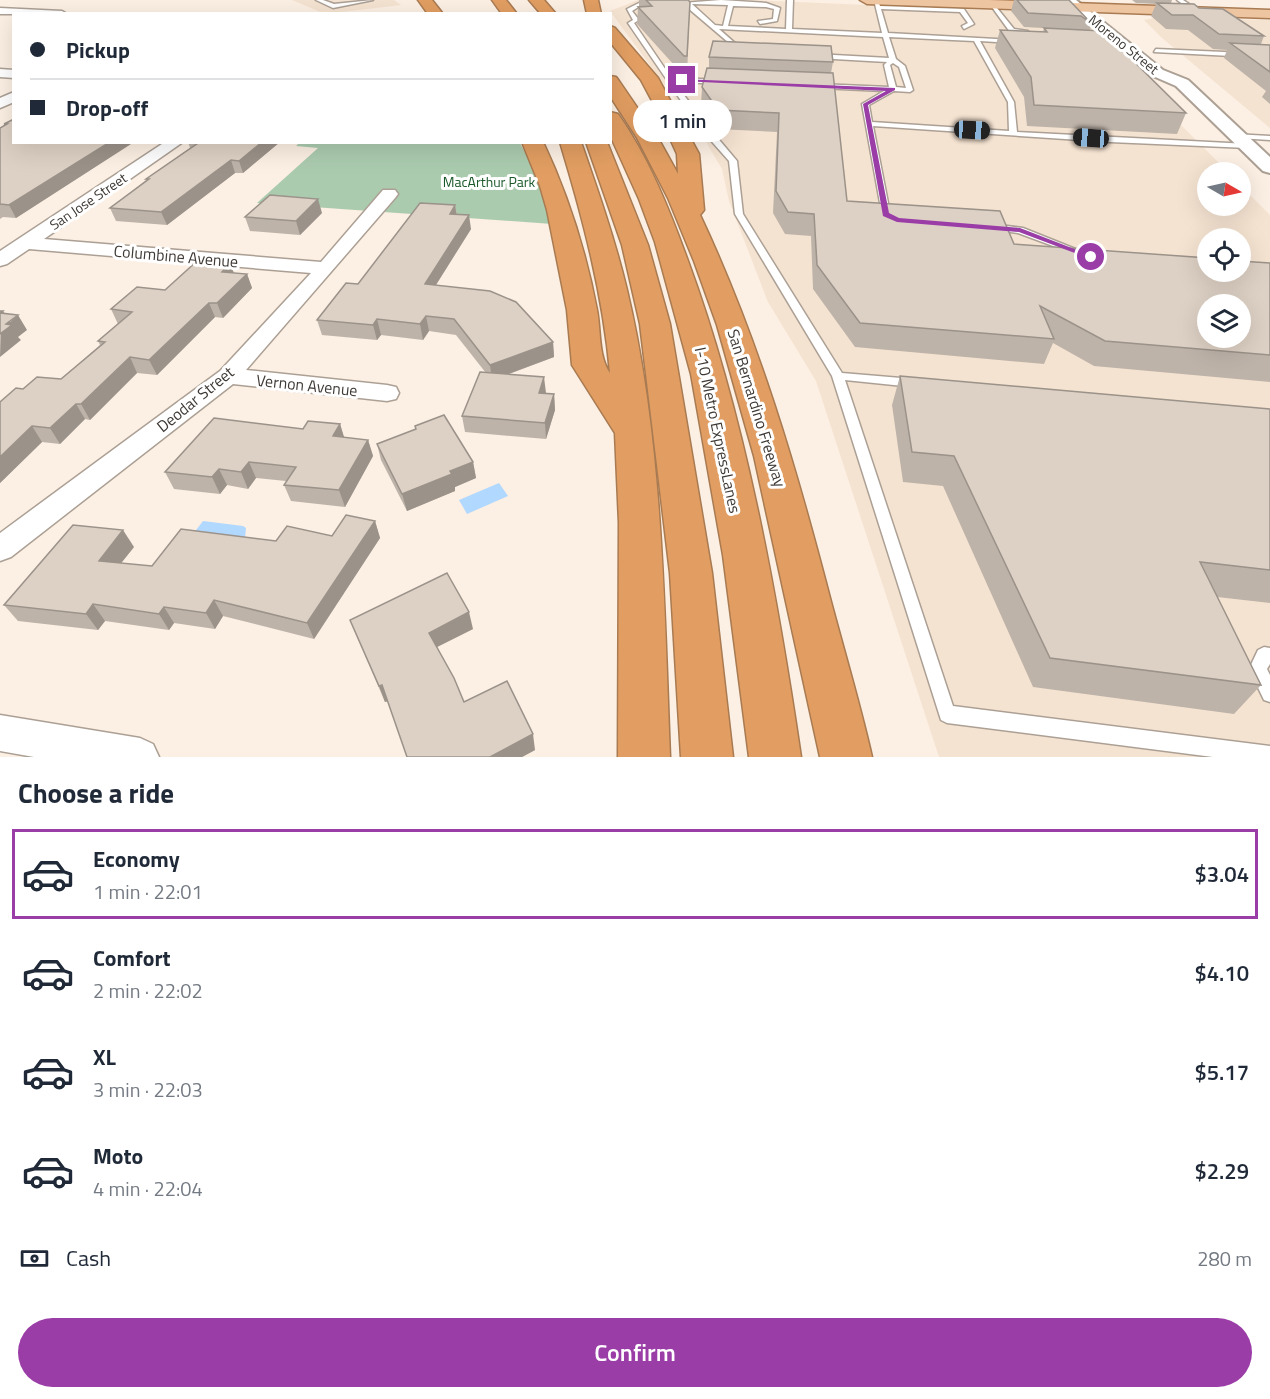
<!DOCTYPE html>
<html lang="en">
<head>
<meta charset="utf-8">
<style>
	body { margin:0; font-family:"Titillium Web",sans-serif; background:#f6f6f7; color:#1f2937; height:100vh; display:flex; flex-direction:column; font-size:22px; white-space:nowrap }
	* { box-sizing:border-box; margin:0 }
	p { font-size:20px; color:#747a83 }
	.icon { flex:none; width:33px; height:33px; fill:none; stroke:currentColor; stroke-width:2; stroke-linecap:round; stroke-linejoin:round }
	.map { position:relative; height:757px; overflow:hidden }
	.details { display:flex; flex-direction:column; background:#fff; flex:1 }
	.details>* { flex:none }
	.top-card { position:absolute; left:12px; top:12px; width:600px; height:132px; border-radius:0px; box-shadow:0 6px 24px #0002; display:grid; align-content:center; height:132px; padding:0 18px; background:#fff }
	.needle { width:39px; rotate:99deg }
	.buttons { position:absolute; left:1197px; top:162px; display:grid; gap:12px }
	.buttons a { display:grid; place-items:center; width:54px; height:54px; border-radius:50%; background:#fff; box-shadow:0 6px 24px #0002; font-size:30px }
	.end { position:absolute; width:27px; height:27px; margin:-14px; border:8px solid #9a3da7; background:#fff; box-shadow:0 0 0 3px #fff }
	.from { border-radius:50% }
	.bubble { position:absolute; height:42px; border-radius:21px; background:#fff; box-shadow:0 6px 24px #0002; font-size:20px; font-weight:600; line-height:42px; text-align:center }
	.car { position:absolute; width:18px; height:36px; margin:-18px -9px; border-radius:8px; box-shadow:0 0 4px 2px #0007; background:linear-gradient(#222 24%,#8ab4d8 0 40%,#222 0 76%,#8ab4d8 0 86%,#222 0) }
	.top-card b { display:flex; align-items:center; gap:21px; height:57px; font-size:22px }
	.top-card b+b { border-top:2px solid #e0e1e3 }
	.top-card i { width:15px; height:15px; background:#1f2937 }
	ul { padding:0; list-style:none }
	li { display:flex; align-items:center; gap:18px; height:90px; margin:0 12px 9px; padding:0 6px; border:3px solid transparent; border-radius:0px }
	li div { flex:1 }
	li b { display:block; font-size:22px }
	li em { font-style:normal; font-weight:600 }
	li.active { border-color:#9a3da7 }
	li>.icon { width:54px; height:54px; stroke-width:1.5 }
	h2 { padding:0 18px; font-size:27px; line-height:72px }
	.pay { display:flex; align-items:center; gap:15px; height:66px; padding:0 18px; font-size:22px }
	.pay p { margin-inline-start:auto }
	.cta { display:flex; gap:12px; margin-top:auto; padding:12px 18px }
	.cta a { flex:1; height:69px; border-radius:36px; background:#9a3da7; color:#fff; font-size:24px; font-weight:600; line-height:69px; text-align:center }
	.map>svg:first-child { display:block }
	.built { fill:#f5e3d1; fill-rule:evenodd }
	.green { fill:#abcbaf }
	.water { fill:#b1d8ff }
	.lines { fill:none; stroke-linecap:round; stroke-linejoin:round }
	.service-casing { stroke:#aca095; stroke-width:3 }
	.minor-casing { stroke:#aca095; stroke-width:3 }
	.tertiary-casing { stroke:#aca095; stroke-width:4 }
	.primary-casing { stroke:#a97b52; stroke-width:3 }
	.motorway-casing { stroke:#a97b52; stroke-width:3 }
	.service { fill:#fff; fill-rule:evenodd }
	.minor { fill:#fff; fill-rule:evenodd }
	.tertiary { fill:#fff; fill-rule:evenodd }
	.primary { fill:#eec5a1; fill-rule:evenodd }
	.motorway { fill:#e29e62; fill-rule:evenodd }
	.wall { fill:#beb3a9 }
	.shaded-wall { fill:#9b9289 }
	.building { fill:#ddd0c4; stroke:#9b9289; stroke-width:1.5; fill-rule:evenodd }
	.route { fill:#9a3da7 }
	.labels { text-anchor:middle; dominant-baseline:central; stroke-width:6; stroke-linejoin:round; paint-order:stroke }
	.far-street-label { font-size:14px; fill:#3e3935; stroke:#fff }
	.far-park-label { font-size:14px; fill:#1a5829; stroke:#fff }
	.street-label { font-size:16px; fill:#3e3935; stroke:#fff }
</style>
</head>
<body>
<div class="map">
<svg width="1270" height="757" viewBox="0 0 1270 757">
	<rect width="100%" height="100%" fill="#fcefe3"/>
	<!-- built -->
	<g class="built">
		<polygon points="292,0 394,0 401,5 325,14"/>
		<path d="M 638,0 L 753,0 L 1073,14 L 1096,30 L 1140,84 L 1228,172 L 1208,172 L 1208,206 L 1240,206 L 1241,186 L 1270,215 L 1270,757 L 939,757 L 816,381 L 768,302 L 729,201 L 722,169 L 703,137 L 610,11 ZM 1208,238 L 1240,238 L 1240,272 L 1208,272 ZM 1208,304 L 1240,304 L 1240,338 L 1208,338 Z"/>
		<polygon points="1158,17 1270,20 1270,128 1161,37 1144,20"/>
	</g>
	<!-- green -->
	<polygon class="green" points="299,143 520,143 530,162 552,224 257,203 318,148 296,146"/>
	<!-- water -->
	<g class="water">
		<polygon points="499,483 508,496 467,514 459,500"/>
		<polygon points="203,521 243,526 246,528 245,538 190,538"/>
	</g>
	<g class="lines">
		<!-- service casing -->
		<g class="service-casing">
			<g id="service">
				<polygon points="316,0 323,0 334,4 373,0 333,8"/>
				<path d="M 721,0 L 766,3 L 780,8 L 777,21 L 760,24 L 758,21 L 773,19 L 774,9 L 766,7 L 733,6 L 728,26 L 786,29 L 787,0 L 793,0 L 792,29 L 882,33 L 874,0 L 878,0 L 880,6 L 964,9 L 974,24 L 964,29 L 962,26 L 968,23 L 960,12 L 881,9 L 888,33 L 1014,40 L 1012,43 L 980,41 L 1014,102 L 1017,132 L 1248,144 L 1252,146 L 1248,148 L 1110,142 L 873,126 L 890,213 L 893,216 L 888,219 L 882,214 L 862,104 L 884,91 L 819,88 L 816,86 L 819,84 L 889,87 L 884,65 L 887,62 L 816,58 L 813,56 L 816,54 L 889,58 L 883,37 L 719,29 L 744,51 L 742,54 L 682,3 ZM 692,4 L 728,5 L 723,26 L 715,25 ZM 889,37 L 974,41 L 1008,102 L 1009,131 L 872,122 L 869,105 L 894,91 L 910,92 L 913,90 L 905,66 L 896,59 ZM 893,63 L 899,67 L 906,88 L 896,87 L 890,65 Z"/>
				<polygon points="1177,0 1183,0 1189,4 1184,5"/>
				<polygon points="657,2 657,4 640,6 632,11 639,20 634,23 674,82 683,78 718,80 721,82 718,84 684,82 677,86 705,123 737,161 743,214 842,373 913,379 919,383 913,387 845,380 953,706 1270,746 1270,757 1213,757 947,723 941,720 832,376 735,214 729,161 699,127 628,23 633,20 627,9 639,3"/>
				<polygon points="989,3 993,3 1014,29 1028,31 1028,33 1010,32"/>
				<polygon points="1156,49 1270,54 1270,58 1154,52"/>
				<polygon points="1234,134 1270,136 1270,140 1237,138 1233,136"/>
				<polygon points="991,224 1023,228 1088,254 1086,256 1080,256 1018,233 988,229 988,225"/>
				<polygon points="1264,647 1270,648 1270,664 1267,669 1270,675 1270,702 1264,700 1249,669 1258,650"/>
			</g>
		</g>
		<!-- minor casing -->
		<g class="minor-casing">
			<g id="minor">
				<polygon points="0,8 62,11 67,14 0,14"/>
				<polygon points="0,69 14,70 14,78 0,77"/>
				<polygon points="14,92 14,102 0,108 0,98"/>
				<polygon points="165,142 183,142 44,239 321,262 383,190 395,190 398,194 395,198 246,370 387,385 396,387 399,393 396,399 387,401 233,384 11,557 0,561 0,533 220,371 311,273 29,249 7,264 0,266 0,251"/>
				<polygon points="0,715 140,738 153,744 159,757 34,757 0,751"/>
			</g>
		</g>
		<!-- tertiary casing -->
		<g class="tertiary-casing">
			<polygon id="tertiary" points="1063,0 1076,0 1163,70 1188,80 1270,157 1270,173 1263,171 1176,86 1153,76"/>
		</g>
		<!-- primary casing -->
		<g class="primary-casing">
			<polygon id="primary" points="860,0 989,0 1270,10 1270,18 867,4"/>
		</g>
		<!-- motorway casing -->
		<g class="motorway-casing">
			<g id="motorway">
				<polygon points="418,0 432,0 443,14 428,14"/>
				<polygon points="492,0 506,0 517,14 502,14"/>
				<polygon points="529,0 544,0 556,14 541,14"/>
				<polygon points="584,0 598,0 601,14 587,14"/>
				<path d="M 610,26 L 615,28 L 658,78 L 699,154 L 704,210 L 700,215 C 758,338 796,467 830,598 C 844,651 860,704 872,757 L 820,757 L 754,456 L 717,325 L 694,261 L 668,198 L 637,138 L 610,96 L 610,76 L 616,77 L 619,81 L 658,138 L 678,174 L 677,154 L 657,110 L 641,80 L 610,42 Z"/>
				<path d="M 610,112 L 618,114 C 649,158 670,211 688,261 C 745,416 777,594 801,757 L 749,757 L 723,555 L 691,374 L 655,242 L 639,199 L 610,135 Z"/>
				<path d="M 522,142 L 543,142 C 568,195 586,252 597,310 C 601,330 598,356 610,373 C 603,294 583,218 560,142 L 581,142 C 598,191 615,240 627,290 C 663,442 664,602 670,757 L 618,757 L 619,523 L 615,433 L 572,365 L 567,310 L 547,210 L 540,186 Z"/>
				<polygon points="586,142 607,142 648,245 670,324 712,573 733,757 681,757 670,573 640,324 622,245"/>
			</g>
		</g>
		<!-- service -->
		<use href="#service" class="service"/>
		<!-- minor -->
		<use href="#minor" class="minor"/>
		<!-- tertiary -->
		<use href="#tertiary" class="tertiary"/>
		<!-- primary -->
		<use href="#primary" class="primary"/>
		<!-- motorway -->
		<use href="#motorway" class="motorway"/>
	</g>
	<!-- wall -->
	<g class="wall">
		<polygon points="639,0 688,0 690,2 687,76 684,76 637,24 638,7 639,6"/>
		<polygon points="1014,0 1069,0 1092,24 1090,30 1186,113 1177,134 1027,126 1024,97 995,48 1000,30 1043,32 1044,28 1061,29 1024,27 1011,11"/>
		<polygon points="1132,0 1172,0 1171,3 1199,8 1264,36 1261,44 1270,45 1270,104 1262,97 1266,91 1224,58 1227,50 1213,49 1188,30 1166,29 1151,16 1156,4 1136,3"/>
		<polygon points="709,57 833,62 831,73 847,201 1014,244 1270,263 1270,382 1094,366 1053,343 1044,364 855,347 813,289 811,236 785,234 773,213 777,132 717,129 701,105 702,87 709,68"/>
		<polygon points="14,119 14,142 134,142 16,218 3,217 0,219 0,128 5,125 4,124"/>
		<polygon points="188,142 280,142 243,173 235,173 167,225 116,221 110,208 146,180 146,179 190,148"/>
		<polygon points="455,205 457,214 471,229 436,285 553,342 554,357 507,375 546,393 554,394 555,410 546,439 465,432 462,416 486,373 456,335 429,331 423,340 381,335 377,340 322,335 317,320 358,284"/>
		<polygon points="322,213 300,235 250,231 245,217"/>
		<polygon points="230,264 234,273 247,274 252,288 223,318 215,317 157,375 137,373 90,420 85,419 60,444 42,442 0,483 0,402 23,389 61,379 100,345 98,341 118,324 111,309 165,290"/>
		<polygon points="900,376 1270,409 1270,603 1217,597 1261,685 1234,714 1033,687 943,486 903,482 892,405"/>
		<polygon points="340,424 344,438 368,440 373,456 345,507 291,501 284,485 286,481 256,478 248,489 227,485 220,494 174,489 165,472 303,429"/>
		<polygon points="415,426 473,462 476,478 455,487 455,491 407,511 381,460 377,444 416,429"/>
		<polygon points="375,521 380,538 314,639 223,616 215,629 174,623 169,630 105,621 98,630 18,621 4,605 134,547 121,563 152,566 276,541 332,536"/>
		<polygon points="350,620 473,629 437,647 464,702 535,750 522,757 407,757 388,701 385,702"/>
	</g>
	<!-- shaded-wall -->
	<g class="shaded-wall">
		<polygon points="110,142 134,142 16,218 9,205"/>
		<polygon points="262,142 280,142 243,173 239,161"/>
		<polygon points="231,160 235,173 167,225 161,212"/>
		<polygon points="318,199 322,213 300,235 296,221"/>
		<polygon points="455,205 457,219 450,214"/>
		<polygon points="469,215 471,229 427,299 425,284"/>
		<polygon points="230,264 236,278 222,272"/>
		<polygon points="247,274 252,288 223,318 217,303"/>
		<polygon points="209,303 215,317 157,375 149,360"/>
		<polygon points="3,311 10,322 18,315 27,330 18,337 21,340 0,357 1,313"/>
		<polygon points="426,316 429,331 423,340 420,324"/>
		<polygon points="377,319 381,335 377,340 373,325"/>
		<polygon points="553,342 554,357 492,380 490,365"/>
		<polygon points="130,357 137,373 90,420 81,404"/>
		<polygon points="544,377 546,393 539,393"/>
		<polygon points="554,394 555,410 546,439 545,423"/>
		<polygon points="76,404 85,419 60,444 50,428"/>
		<polygon points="340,424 345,440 333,436"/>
		<polygon points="32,426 42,442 0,483 0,457"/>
		<polygon points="368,440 373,456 345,507 339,490"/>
		<polygon points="249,462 256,478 248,489 241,472"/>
		<polygon points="473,462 476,478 455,487 455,491 407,511 402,494 450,471"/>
		<polygon points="219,469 227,485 220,494 212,477"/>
		<polygon points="375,521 380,538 314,639 307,623"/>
		<polygon points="123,530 134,547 110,577 99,561"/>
		<polygon points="214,600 223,616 215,629 206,613"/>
		<polygon points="93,604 105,621 98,630 86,614"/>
		<polygon points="164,607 174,623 169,630 159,614"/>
		<polygon points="469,612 473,629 433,649 429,633"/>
		<polygon points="382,685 388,701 385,702 379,686"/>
		<polygon points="533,734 535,750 522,757 490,757"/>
	</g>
	<!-- building -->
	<g class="building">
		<polygon points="646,0 688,0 690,2 687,56 684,56 638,7 652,6"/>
		<polygon points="1017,0 1069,0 1092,24 1081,16 1028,13"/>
		<polygon points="1157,3 1194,4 1199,8 1223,9 1264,36 1219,34 1193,15 1172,15"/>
		<polygon points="1044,28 1103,31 1186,113 1034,105 1031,77 1000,30 1047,32"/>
		<polygon points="713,41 831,46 833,62 709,57"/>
		<polygon points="1230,43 1270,45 1270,72"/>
		<path d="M 707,68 L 833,73 L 847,201 L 1000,211 L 1014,244 L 1208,258 L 1208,272 L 1240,272 L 1240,261 L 1270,263 L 1270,355 L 1105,341 L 1040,306 L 1054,339 L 860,323 L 817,265 L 814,214 L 788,212 L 776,191 L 779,113 L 718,110 L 702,87 ZM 1208,304 L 1240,304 L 1240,338 L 1208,338 Z"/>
		<polygon points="14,119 14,142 110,142 9,205 0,204 0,128 7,124 4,124"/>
		<polygon points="196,142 262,142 239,161 231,160 161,212 110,208 149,179 146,179 198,143"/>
		<polygon points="270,195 318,199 296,221 245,217"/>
		<polygon points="420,203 455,205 450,214 469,215 425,284 490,291 516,302 553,342 490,365 454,319 426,316 420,324 377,319 373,325 317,320 346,283 358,284"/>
		<polygon points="197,261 230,264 222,272 247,274 217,303 209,303 149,360 130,357 81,404 76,404 50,428 32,426 0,457 0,402 16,388 23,389 37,377 61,379 105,342 98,341 132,312 111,309 137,287 165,290"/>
		<polygon points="0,311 3,311 1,313 18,315 6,324 12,325 0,334"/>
		<polygon points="480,372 544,377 539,393 554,394 545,423 462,416"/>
		<polygon points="900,376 1270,409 1270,570 1200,562 1261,685 1050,658 954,456 912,452"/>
		<polygon points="444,415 473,462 450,471 452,474 402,494 377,444 416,429 415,426"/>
		<polygon points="214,418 303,429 308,421 340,424 333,436 368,440 339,490 284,485 296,467 249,462 241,472 219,469 212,477 165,472"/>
		<polygon points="346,515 375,521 307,623 214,600 206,613 164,607 159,614 93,604 86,614 4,605 73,525 123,530 99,561 152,566 181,529 276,541 287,526 332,536"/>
		<polygon points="447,573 469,612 429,633 454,678 464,702 507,681 533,734 490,757 407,757 382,685 379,686 350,620"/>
	</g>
	<!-- route -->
	<polygon class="route" points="682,79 895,88 895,90 868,105 889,213 899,218 1020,228 1095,257 1088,258 1019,232 897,222 883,216 863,104 886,91 681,81"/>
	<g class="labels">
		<!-- far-street labels -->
		<g class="far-street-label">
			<text transform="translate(1124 44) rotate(39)">Moreno Street</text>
			<text transform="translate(88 201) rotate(-34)">San Jose Street</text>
		</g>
		<!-- far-park labels -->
		<g class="far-park-label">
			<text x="489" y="181">MacArthur Park</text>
		</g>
		<!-- street labels -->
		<g class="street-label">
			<text transform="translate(176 256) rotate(5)">Columbine Avenue</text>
			<text transform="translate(307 385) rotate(6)">Vernon Avenue</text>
			<text transform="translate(195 399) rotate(-39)">Deodar Street</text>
			<text transform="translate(757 408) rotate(73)">San Bernardino Freeway</text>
			<text transform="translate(718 430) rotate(78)">I-10 Metro ExpressLanes</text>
		</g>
	</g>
</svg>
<div class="buttons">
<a><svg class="needle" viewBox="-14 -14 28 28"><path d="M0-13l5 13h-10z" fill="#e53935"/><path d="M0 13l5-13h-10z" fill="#747a83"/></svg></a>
<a><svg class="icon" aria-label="locate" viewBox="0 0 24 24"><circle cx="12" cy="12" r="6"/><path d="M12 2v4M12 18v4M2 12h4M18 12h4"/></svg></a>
<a><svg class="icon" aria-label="layers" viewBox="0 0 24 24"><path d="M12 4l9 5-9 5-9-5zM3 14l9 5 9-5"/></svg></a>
</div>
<i class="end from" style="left:1091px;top:257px"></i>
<i class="end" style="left:682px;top:80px"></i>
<div class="bubble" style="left:633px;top:100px;width:99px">1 min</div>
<i class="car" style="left:972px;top:130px;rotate:93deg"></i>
<i class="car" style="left:1091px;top:138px;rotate:274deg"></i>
<div class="top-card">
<b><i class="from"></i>Pickup</b>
<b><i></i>Drop-off</b>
</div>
</div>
<section class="details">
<h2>Choose a ride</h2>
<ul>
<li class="active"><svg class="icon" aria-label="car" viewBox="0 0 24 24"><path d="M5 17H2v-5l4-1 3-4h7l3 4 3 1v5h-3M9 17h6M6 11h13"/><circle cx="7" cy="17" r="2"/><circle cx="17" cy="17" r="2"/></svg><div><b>Economy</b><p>1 min · 22:01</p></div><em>$3.04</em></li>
<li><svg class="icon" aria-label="car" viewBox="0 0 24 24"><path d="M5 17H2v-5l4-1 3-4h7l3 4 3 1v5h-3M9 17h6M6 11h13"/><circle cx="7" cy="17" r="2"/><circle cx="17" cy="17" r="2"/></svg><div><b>Comfort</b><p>2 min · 22:02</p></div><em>$4.10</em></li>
<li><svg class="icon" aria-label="car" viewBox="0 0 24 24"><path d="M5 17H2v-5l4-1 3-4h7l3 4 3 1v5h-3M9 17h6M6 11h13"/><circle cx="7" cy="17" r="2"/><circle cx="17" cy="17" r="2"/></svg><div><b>XL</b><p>3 min · 22:03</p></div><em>$5.17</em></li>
<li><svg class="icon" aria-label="car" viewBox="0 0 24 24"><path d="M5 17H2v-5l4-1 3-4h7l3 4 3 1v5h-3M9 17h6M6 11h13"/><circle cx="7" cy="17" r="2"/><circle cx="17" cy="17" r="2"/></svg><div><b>Moto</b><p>4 min · 22:04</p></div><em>$2.29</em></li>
</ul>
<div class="pay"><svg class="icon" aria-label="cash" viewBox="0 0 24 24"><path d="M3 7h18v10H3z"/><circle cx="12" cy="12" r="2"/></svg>Cash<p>280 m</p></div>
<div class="cta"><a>Confirm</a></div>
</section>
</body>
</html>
